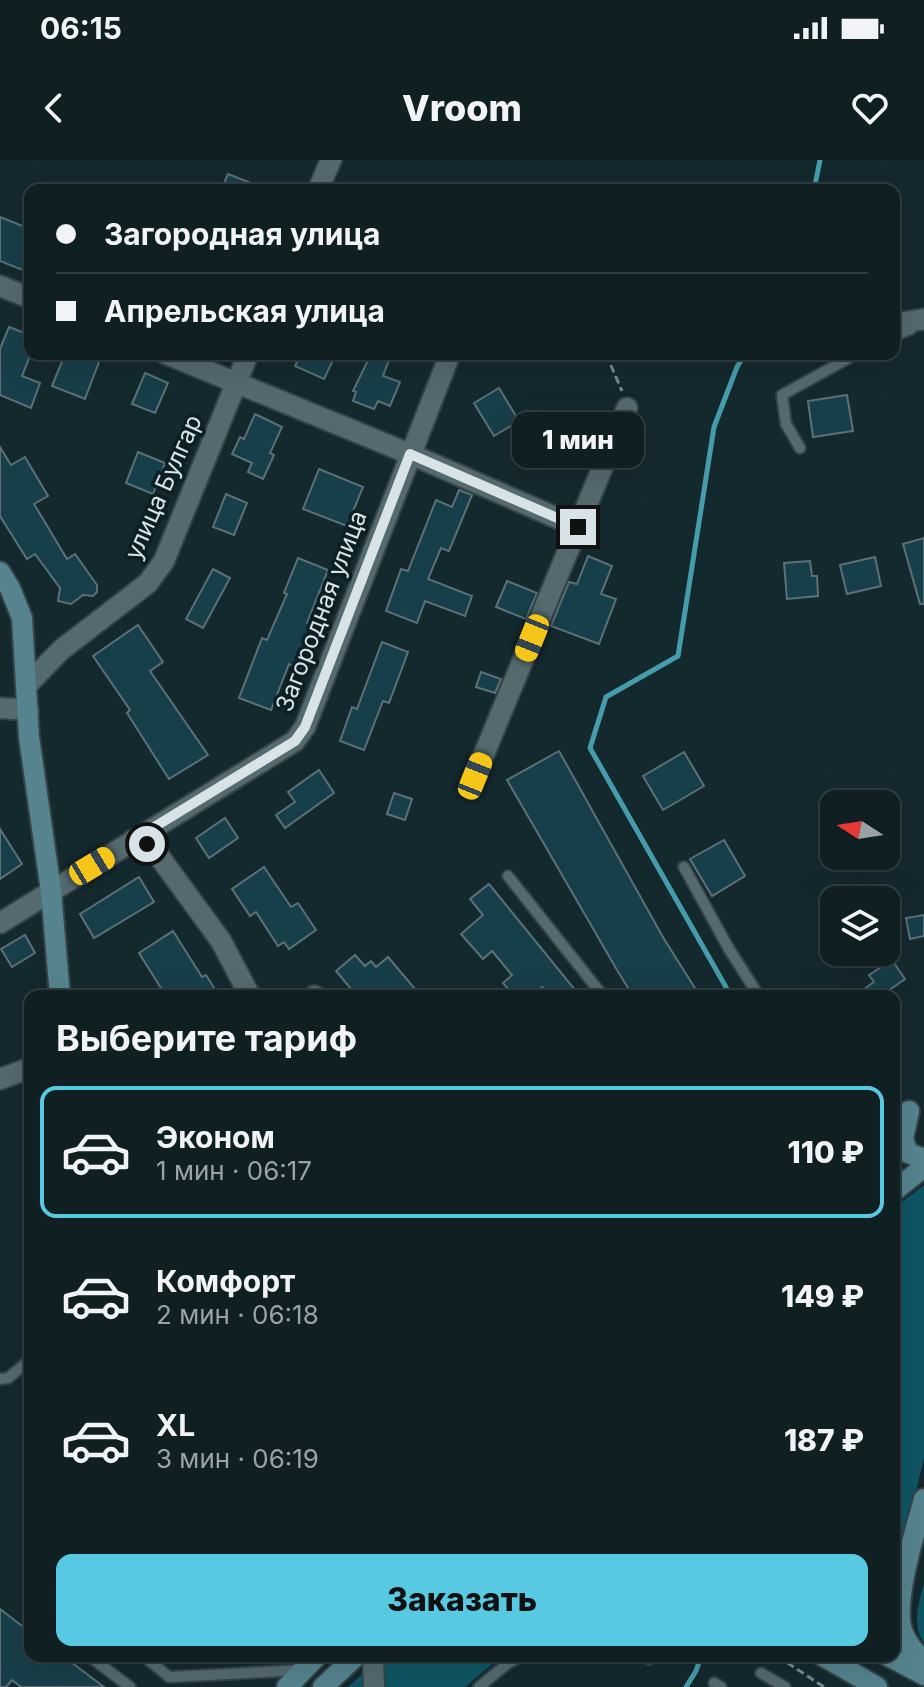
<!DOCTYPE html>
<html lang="ru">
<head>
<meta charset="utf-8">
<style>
	body { margin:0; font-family:Inter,sans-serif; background:#18272a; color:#f1f3f6; height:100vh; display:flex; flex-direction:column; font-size:30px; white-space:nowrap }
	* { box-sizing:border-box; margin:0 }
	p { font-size:26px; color:#9ba2a5 }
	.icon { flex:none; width:44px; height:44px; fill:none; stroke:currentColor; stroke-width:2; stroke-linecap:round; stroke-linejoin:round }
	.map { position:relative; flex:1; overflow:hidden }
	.details { position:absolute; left:24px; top:830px; width:876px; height:672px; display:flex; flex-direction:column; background:#0f1f22; border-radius:16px; box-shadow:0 8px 32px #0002,0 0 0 2px #2f3d40 }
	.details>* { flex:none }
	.hud { position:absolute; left:24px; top:24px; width:876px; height:176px; border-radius:16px; box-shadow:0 8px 32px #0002,0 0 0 2px #2f3d40; display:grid; align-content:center; height:176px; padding:0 32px; background:#0f1f22 }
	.needle { width:52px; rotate:282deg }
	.fabs { position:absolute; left:820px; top:630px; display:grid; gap:16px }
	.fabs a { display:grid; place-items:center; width:80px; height:80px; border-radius:16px; background:#0f1f22; box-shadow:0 8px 32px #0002,0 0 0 2px #2f3d40; font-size:40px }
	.end { position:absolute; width:36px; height:36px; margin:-18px; border:10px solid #d7e3e6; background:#111; box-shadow:0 0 0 4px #111 }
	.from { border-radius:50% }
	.bubble { position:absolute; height:56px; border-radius:16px; background:#0f1f22; box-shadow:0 8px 32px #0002,0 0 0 2px #2f3d40; font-size:26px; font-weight:800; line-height:56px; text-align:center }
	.car { position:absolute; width:24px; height:48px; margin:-24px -12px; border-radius:10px; box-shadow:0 0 6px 2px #0007; background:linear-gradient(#f5c518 24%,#345 0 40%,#f5c518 0 76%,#345 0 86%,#f5c518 0) }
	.hud b { display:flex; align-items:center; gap:28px; height:76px; font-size:30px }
	.hud b+b { border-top:2px solid #2f3d40 }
	.hud i { width:20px; height:20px; background:#f1f3f6 }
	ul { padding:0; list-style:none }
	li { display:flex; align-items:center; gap:24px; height:132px; margin:0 16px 12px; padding:0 16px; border:4px solid transparent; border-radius:16px }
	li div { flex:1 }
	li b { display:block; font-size:30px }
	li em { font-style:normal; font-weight:800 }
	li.current { border-color:#58c9e3 }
	li>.icon { width:72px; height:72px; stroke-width:1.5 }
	h2 { padding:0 32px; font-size:36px; line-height:96px }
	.action { display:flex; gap:16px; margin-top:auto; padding:16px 32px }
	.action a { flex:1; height:92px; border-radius:16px; background:#58c9e3; color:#111; font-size:32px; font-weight:800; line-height:92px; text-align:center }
	.status { display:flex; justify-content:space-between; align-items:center; height:56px; padding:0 40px; background:#0f1f22; direction:ltr }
	.status svg { height:22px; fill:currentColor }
	header { display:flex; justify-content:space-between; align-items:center; height:104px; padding:0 32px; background:#0f1f22; font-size:36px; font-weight:800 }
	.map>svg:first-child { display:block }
	.green { fill:#0f5665 }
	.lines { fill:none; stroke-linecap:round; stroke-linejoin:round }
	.stream { stroke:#459cab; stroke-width:5 }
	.building { fill:#173f49; stroke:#5b7177; stroke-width:2 }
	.lane-casing { stroke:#344348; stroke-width:14 }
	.street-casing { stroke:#344348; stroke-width:24 }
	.secondary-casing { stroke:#344348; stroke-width:24 }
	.path { stroke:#78888c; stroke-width:3; stroke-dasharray:8 4; stroke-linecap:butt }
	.lane { stroke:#546a6f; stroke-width:10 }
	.street { stroke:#546a6f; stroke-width:20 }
	.secondary { stroke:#55848f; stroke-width:20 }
	.route { stroke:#d7e3e6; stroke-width:10 }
	.labels { text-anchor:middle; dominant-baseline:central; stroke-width:7; stroke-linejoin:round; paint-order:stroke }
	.street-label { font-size:24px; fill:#d7e3e6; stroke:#0b1f24 }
</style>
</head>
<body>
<div class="status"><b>06:15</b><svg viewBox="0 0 49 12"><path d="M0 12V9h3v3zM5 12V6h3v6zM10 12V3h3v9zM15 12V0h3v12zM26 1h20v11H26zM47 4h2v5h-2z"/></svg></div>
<header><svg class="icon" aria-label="back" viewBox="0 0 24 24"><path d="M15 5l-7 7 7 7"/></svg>Vroom<svg class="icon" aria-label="heart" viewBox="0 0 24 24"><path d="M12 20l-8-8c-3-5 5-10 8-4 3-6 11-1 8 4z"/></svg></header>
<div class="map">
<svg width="924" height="1527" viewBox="0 0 924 1527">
	<rect width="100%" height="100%" fill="#14292e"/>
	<!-- green -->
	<g class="green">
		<polygon points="924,1025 924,1297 894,1426 894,1048"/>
		<path d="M 924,1423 L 924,1483 C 911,1464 919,1443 924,1423 Z"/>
		<polygon points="382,1496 502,1496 465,1527 348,1527"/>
	</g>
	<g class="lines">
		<!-- stream -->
		<g class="stream">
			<polyline points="814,30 820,0"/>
			<polyline points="731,836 590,588 606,537 678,496 714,267 737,207 745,194"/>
			<polyline points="686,1527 696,1511 701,1496"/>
		</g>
	</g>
	<!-- building -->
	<g class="building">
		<polygon points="228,14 266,29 266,30 221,30"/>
		<polygon points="0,57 30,69 30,97 25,111 0,101"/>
		<polygon points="9,167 30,175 30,196 22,216 40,223 31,248 0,235 0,189"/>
		<polygon points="65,194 102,194 85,239 52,226"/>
		<polygon points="301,194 336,194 324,219 295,206"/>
		<polygon points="371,194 389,200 383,216 400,222 390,246 378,241 374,249 353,241 356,232 353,231"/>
		<polygon points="145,213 168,223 155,253 132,244"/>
		<polygon points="499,228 519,261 494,276 474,243"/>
		<polygon points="847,235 853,271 813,277 808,241"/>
		<polygon points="255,254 282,267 270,293 274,295 263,319 248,312 252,303 232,294 240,277 244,279"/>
		<polygon points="0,287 11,305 25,297 48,336 34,344 67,399 75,394 97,425 97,432 93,436 83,435 71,444 58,441 60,428 35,394 27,399 0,356"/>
		<polygon points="138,292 165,303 153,334 126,323"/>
		<polygon points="319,309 363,327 347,366 303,349"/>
		<polygon points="459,330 472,335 449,391 441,388 428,419 472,436 465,456 425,441 417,463 386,451 401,409 408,411 436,340 452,347"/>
		<polygon points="226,334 247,343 234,375 213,367"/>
		<polygon points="924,378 924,444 920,444 903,384"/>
		<polygon points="588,396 612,406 601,434 616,439 599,484 551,466 569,422 577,424"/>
		<polygon points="875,397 881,426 847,434 840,405"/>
		<polygon points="298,398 328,410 307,463 314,466 304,491 314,496 307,512 289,504 271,550 239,538 262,478 267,480 287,434 284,433"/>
		<polygon points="810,401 812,416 817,416 818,436 787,439 784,403"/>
		<polygon points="213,409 230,418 203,468 186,459"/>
		<polygon points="507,421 537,433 526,459 496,447"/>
		<polygon points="138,465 163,502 150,511 208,595 169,619 127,553 130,550 93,496"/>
		<polygon points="382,482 408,492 389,543 383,541 364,590 340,581 352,547 357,549"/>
		<polygon points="481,512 501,519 495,533 476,527"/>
		<polygon points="559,591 664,779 700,836 633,836 617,810 507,620"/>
		<polygon points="684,592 704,626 663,650 643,616"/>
		<polygon points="319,610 334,633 285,668 276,655 295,642 288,632"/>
		<polygon points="394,633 412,639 405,660 387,654"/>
		<polygon points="225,658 238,678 209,698 196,678"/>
		<polygon points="0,669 22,704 0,719"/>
		<polygon points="724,680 745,716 712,736 690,699"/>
		<polygon points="264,707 291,747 298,743 316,770 289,789 284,782 278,786 256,752 250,756 232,729"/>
		<polygon points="139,717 154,742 94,778 80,754"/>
		<polygon points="489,724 580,836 550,836 542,827 531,836 514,836 503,823 512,815 492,791 483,799 461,774 483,755 470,739"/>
		<polygon points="924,755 924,776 910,779 906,758"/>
		<polygon points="173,771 202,817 206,815 219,836 166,836 139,793"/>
		<polygon points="25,775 35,793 12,807 1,789"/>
		<polygon points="355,795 365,806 371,801 376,807 388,797 421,836 357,836 336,811"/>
		<polygon points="892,800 905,819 881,836 854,836 874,822 869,815"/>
		<polygon points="0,1449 30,1472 30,1496 63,1496 104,1527 21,1527 12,1520 6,1527 0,1527"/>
	</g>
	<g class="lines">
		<!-- lane casing -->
		<g class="lane-casing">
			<g id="lane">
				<polyline points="894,176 911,169"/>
				<polyline points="800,288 786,264 782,235 856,194"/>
				<polyline points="684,707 729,789 759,836"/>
				<polyline points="508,716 603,836"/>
				<polyline points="0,1219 8,1218 30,1200"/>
				<polyline points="89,1496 130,1527"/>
				<polyline points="144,1496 169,1517 302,1510"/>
				<polyline points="649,1499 651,1496"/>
				<polyline points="761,1513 785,1527"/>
				<polyline points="714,1523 721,1527"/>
				<polyline points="479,1527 508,1503 522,1496"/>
			</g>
		</g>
		<!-- street casing -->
		<g class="street-casing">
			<g id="street">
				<polyline points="318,30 331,0"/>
				<polyline points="0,126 30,138"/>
				<polyline points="894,164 924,159"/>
				<polyline points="166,194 410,294 578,367"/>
				<polyline points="27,525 61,490 148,423 164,401 248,194"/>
				<polyline points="0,548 28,550"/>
				<polyline points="475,616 627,248"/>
				<polyline points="133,680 147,684 156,692 221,781 250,836"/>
				<polyline points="0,763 295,581 305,567 450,194"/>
				<polyline points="314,836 315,836"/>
				<polyline points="0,919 30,908"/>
				<polyline points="373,1496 374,1527"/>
			</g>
		</g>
		<!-- secondary casing -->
		<g class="secondary-casing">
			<g id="secondary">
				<polyline points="0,412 10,428 22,458 29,577 51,731 60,836"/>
				<polyline points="909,951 903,979 908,993 924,999"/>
				<polyline points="894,1031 924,1007"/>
				<path d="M 924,1339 C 915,1372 893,1439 902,1470 C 906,1482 915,1493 924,1501"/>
				<polyline points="823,1496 877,1527"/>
				<polyline points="888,1496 924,1515"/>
				<polyline points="287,1527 317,1496"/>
				<polyline points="323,1527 356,1496"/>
			</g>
		</g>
		<!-- path -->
		<g class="path">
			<polyline points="606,194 622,231"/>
			<polyline points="777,1496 824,1527"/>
		</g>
		<!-- lane -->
		<use href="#lane" class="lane"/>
		<!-- street -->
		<use href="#street" class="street"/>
		<!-- secondary -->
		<use href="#secondary" class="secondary"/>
	</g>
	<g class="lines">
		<!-- route -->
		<polyline class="route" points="147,684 133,680 295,581 305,567 410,294 578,367"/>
	</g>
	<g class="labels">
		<!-- street labels -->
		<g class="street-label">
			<text transform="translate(163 327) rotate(-66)">улица Булгар</text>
			<text transform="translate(321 451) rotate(-69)">Загородная улица</text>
		</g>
	</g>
</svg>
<div class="fabs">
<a><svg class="needle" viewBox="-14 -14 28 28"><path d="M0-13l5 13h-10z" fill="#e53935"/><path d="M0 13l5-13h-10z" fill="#9ba2a5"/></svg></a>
<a><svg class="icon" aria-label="layers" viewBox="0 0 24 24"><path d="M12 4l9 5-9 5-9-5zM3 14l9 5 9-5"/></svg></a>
</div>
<i class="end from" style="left:147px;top:684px"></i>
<i class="end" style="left:578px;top:367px"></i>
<div class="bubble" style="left:512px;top:252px;width:132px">1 мин</div>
<i class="car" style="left:532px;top:478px;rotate:202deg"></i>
<i class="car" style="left:475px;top:616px;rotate:22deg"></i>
<i class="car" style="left:92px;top:706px;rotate:59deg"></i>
<div class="hud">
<b><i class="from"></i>Загородная улица</b>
<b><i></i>Апрельская улица</b>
</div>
<section class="details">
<h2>Выберите тариф</h2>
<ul>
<li class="current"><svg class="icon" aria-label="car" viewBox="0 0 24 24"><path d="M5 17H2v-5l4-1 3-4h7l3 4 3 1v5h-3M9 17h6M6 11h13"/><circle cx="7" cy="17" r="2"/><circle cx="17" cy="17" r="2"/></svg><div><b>Эконом</b><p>1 мин · 06:17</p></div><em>110 ₽</em></li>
<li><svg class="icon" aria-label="car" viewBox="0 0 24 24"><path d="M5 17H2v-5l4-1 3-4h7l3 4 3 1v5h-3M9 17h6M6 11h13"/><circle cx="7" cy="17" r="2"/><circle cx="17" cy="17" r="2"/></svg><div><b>Комфорт</b><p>2 мин · 06:18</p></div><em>149 ₽</em></li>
<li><svg class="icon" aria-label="car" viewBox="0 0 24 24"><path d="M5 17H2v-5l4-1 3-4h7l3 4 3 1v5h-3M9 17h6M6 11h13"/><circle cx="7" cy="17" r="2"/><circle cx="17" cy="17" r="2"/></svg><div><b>XL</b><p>3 мин · 06:19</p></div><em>187 ₽</em></li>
</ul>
<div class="action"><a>Заказать</a></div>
</section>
</div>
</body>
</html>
